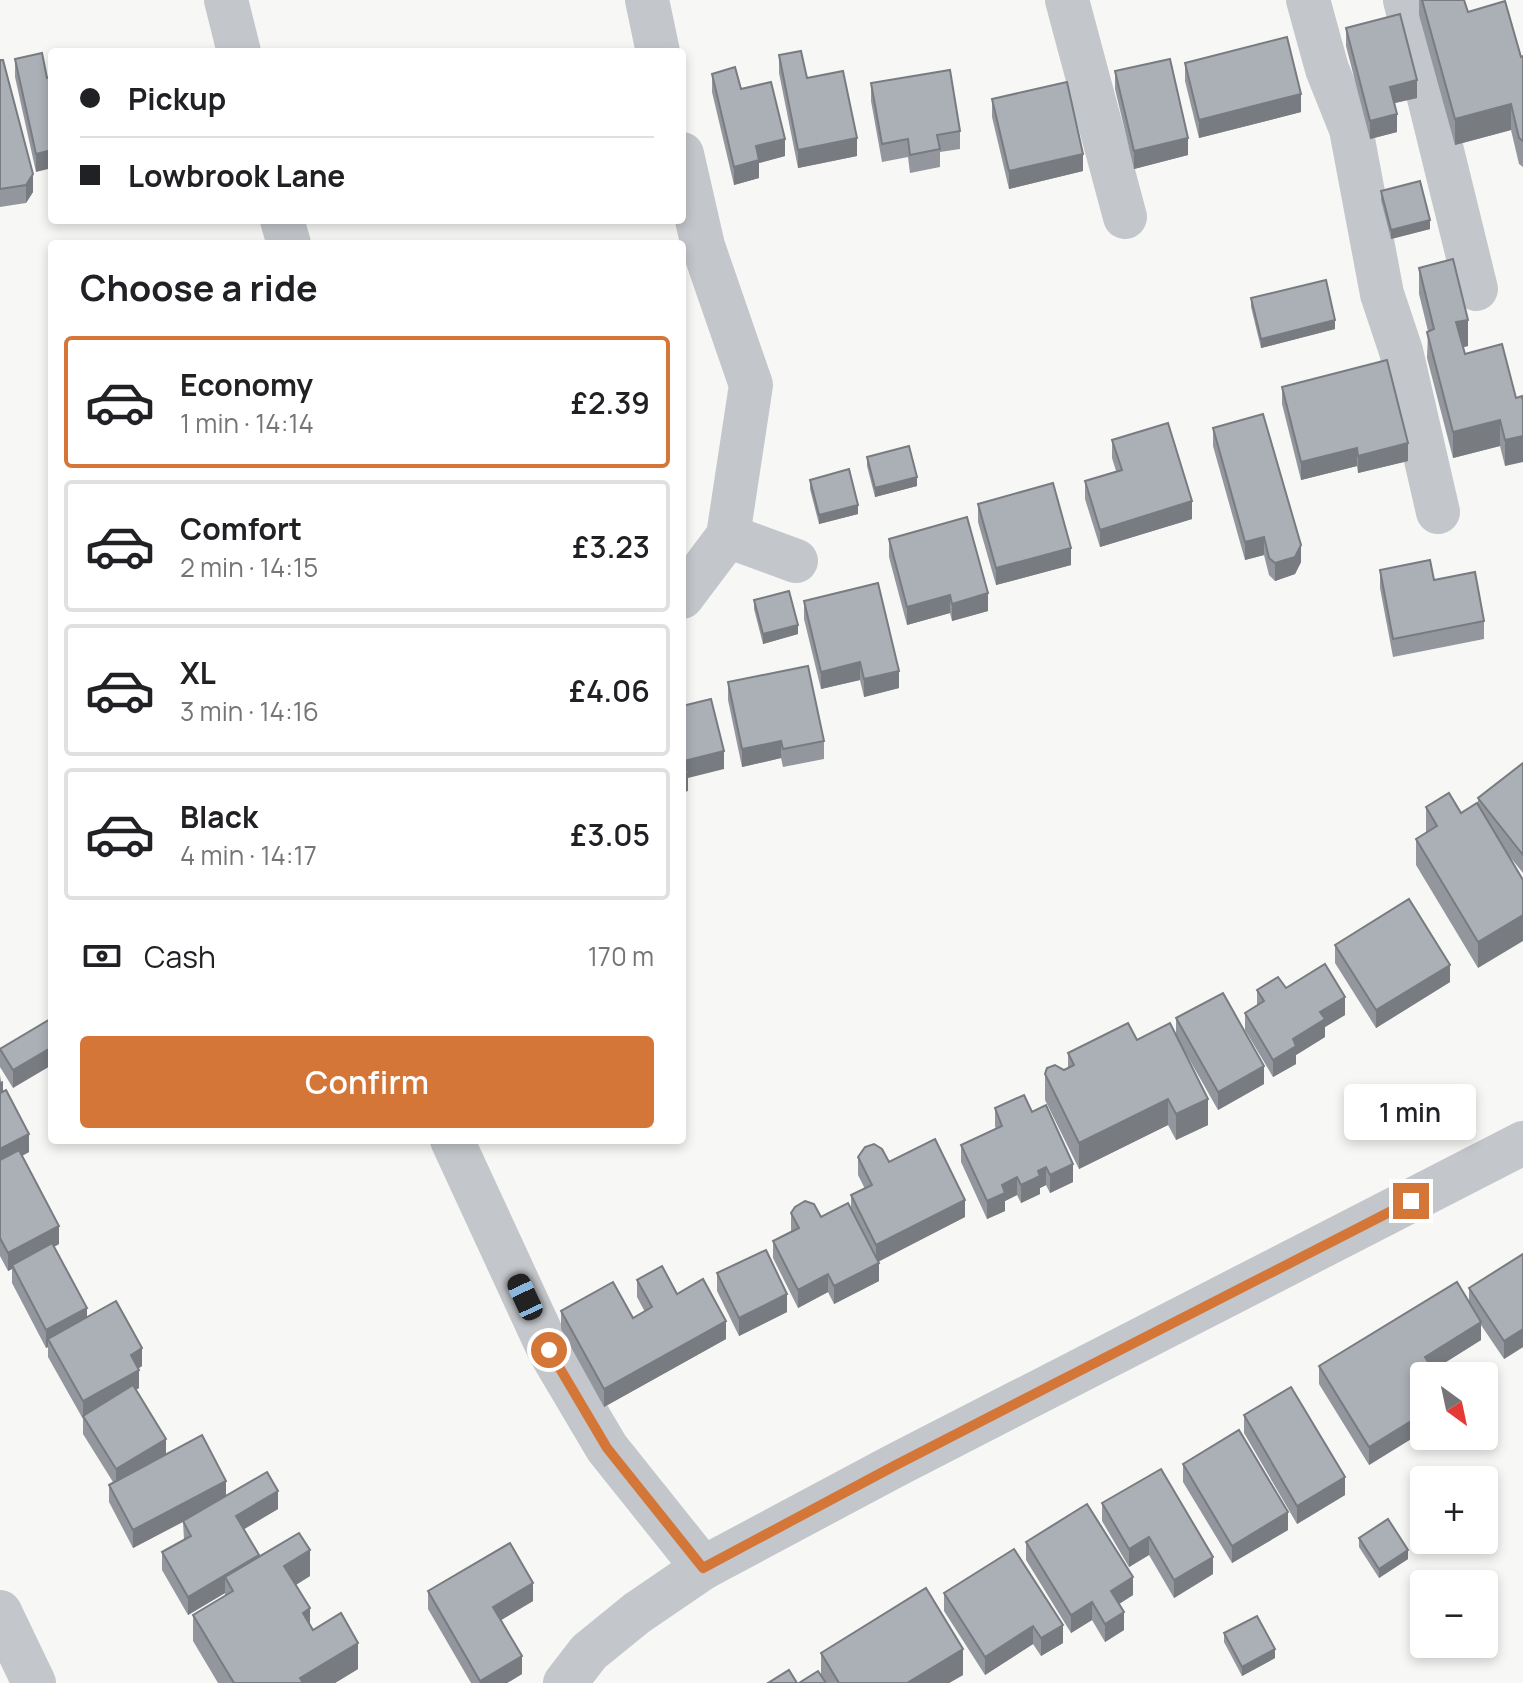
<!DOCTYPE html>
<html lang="en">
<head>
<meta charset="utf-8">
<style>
	body { margin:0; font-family:Manrope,sans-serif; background:#f6f6f6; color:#202124; height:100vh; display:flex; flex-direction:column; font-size:30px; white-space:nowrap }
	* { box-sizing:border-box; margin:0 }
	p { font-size:26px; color:#757577 }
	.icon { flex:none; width:44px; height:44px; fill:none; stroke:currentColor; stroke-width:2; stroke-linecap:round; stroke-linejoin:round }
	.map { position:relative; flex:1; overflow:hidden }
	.side { position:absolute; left:48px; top:240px; width:638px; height:904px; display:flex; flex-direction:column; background:#fff; border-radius:8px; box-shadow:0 4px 12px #0003 }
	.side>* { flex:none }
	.guide { position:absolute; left:48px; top:48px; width:638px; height:176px; border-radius:8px; box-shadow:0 4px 12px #0003; display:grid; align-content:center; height:176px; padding:0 32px; background:#fff }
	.needle { width:52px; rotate:147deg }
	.tools { position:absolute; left:1410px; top:1362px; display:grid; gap:16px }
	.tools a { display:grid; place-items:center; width:88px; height:88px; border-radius:8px; background:#fff; box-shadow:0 4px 12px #0003; font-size:40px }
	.end { position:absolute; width:36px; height:36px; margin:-18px; border:10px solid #d47638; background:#fff; box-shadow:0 0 0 4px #fff }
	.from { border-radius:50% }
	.bubble { position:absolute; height:56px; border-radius:8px; background:#fff; box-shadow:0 4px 12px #0003; font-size:26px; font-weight:600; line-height:56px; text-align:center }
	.car { position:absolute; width:24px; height:48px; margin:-24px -12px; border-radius:10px; box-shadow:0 0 6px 2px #0007; background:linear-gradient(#222 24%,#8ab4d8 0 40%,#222 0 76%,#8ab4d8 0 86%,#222 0) }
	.guide b { display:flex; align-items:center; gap:28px; height:76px; font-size:30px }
	.guide b+b { border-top:2px solid #e0e0e0 }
	.guide i { width:20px; height:20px; background:#202124 }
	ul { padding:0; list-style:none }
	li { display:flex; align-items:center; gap:24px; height:132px; margin:0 16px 12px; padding:0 16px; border:4px solid #e0e0e0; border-radius:8px }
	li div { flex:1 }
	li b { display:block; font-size:30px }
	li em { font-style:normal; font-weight:600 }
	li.on { border-color:#d47638 }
	li>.icon { width:72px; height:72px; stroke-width:1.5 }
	h2 { padding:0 32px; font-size:36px; line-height:96px }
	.pay { display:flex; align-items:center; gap:20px; height:88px; padding:0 32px; font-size:30px }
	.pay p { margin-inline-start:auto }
	.cta { display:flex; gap:16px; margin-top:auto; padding:16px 32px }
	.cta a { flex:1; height:92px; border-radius:8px; background:#d47638; color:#fff; font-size:32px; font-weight:600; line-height:92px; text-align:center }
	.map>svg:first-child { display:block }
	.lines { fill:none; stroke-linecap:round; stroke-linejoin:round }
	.minor { stroke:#c3c6ca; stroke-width:44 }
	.wall { fill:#93979d }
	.shaded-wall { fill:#787b80 }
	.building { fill:#abb0b7; stroke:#787b80; stroke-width:2 }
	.route { stroke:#d47638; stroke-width:10 }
</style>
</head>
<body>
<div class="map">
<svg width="1523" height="1683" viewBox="0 0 1523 1683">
	<rect width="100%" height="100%" fill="#f7f7f5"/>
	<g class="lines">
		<!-- minor -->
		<g class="minor">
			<polyline points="226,0 239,52"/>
			<polyline points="647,0 658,52"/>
			<polyline points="1067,0 1125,217"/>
			<polyline points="1308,0 1327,69 1351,129 1382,294 1401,351 1438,512"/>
			<polyline points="1405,0 1476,289"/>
			<polyline points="682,154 703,246 751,385 728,536 682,597"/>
			<polyline points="282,220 289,244"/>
			<polyline points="728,536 796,561"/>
			<polyline points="452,1140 549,1350 607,1448 703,1568"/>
			<polyline points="0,1612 34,1683"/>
			<polyline points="565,1683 589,1652 637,1613 703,1568 896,1465 1523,1143"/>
		</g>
	</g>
	<!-- wall -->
	<g class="wall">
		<polygon points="1419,0 1464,0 1468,12 1521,57 1523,56 1523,167 1519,164 1511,130 1455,145 1419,15"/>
		<polygon points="1346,28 1417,98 1395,103 1397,132 1370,139 1346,46"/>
		<polygon points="779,55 807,78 857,156 798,168 779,73"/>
		<polygon points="15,59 47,78 36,172 15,77"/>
		<polygon points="0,60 33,192 26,203 0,207"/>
		<polygon points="1185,63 1301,112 1199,138 1185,81"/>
		<polygon points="1115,71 1188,155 1134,169 1115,89"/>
		<polygon points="712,74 741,89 785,156 759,163 759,178 734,185 712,92"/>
		<polygon points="871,83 960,131 960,149 940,152 940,167 910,173 908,157 882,162 871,101"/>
		<polygon points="992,99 1083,171 1009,189 992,117"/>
		<polygon points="1381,191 1430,229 1391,239 1381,200"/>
		<polygon points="1419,268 1468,346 1463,347 1465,354 1516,398 1505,466 1500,446 1453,458 1427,358 1428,331 1419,294"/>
		<polygon points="1251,298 1335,329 1261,348 1251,307"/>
		<polygon points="1282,387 1408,461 1358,473 1357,466 1301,480 1282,404"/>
		<polygon points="1213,428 1301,562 1295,574 1275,581 1269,575 1264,555 1245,560 1213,446"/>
		<polygon points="1112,440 1192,519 1100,547 1085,499 1085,481 1116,471 1112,458"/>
		<polygon points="867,457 917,486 875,497 867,466"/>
		<polygon points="810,480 858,514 819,524 810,489"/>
		<polygon points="978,504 1071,565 996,585 978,522"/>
		<polygon points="889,539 988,611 952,621 950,613 907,625 889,557"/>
		<polygon points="1380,570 1434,580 1484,621 1484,639 1393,657 1380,588"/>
		<polygon points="754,600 798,634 763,644 754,609"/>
		<polygon points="804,601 899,688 864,697 860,680 821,689 804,619"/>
		<polygon points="728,682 824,741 824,759 783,767 781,758 742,767 728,700"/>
		<polygon points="1523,763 1523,873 1506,852 1478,968 1416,865 1416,839 1426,833 1426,807 1461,813 1478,805 1478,798"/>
		<polygon points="1335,945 1450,982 1376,1028 1335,963"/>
		<polygon points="1286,988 1345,1015 1325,1027 1325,1037 1296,1055 1296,1064 1273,1077 1245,1030 1245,1013 1257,1005 1257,990"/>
		<polygon points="52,1018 13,1088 0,1067 0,1049"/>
		<polygon points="1176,1018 1264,1084 1218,1110 1180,1043 1208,1125 1176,1140 1168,1125 1079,1169 1045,1100 1045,1074 1064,1070 1068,1068 1068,1053 1137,1040 1176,1035"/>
		<polygon points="0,1075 3,1092 29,1152 22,1156 59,1244 54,1247 87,1318 142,1366 139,1368 139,1388 136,1390 166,1455 226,1495 278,1509 244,1529 259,1557 310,1576 296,1585 310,1625 313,1630 358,1669 335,1683 218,1683 193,1641 193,1615 225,1596 225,1593 188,1615 162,1570 162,1552 184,1540 183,1522 133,1548 109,1502 109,1485 113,1482 83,1434 83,1419 48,1357 48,1347 46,1348 12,1283 12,1269 8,1271 0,1256"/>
		<polygon points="995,1108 1032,1112 1073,1182 1050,1193 1046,1185 1040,1188 1040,1194 1021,1203 1017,1195 1005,1201 1005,1211 987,1219 961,1162 961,1145 996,1129 995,1126"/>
		<polygon points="858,1157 889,1162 965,1217 878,1261 879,1281 834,1304 828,1292 798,1308 773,1258 773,1241 791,1231 791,1213 821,1217 851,1208 851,1195 865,1189 858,1175"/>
		<polygon points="1523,1254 1523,1347 1504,1359 1481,1325 1481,1340 1424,1376 1424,1431 1369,1465 1319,1384 1319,1366 1469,1303 1469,1288"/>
		<polygon points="717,1273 787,1312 739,1336 717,1291"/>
		<polygon points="637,1280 677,1294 726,1339 604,1407 561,1329 561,1311 633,1318 645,1312 637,1297"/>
		<polygon points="1244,1415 1345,1495 1297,1524 1244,1433"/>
		<polygon points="1183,1464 1288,1530 1232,1563 1183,1482"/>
		<polygon points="1102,1503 1213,1574 1174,1598 1149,1555 1129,1567 1102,1521"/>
		<polygon points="1359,1538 1408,1559 1379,1578 1359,1547"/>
		<polygon points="1026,1542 1133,1595 1119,1604 1124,1630 1105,1642 1092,1620 1071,1633 1026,1560"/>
		<polygon points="1014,1549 1063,1643 1041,1656 1033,1644 985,1675 944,1611 944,1593"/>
		<polygon points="428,1591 533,1601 501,1620 522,1674 507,1683 471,1683 428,1609"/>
		<polygon points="1224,1633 1275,1658 1242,1676 1224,1642"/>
		<polygon points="821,1653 963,1675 949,1683 799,1683 821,1675"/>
	</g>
	<!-- shaded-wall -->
	<g class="shaded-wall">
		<polygon points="1417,80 1417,98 1390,104 1390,87"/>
		<polygon points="1301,94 1301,112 1199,138 1199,120"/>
		<polygon points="1511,104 1511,130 1455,145 1455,119"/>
		<polygon points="1397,114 1397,132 1370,139 1370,121"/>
		<polygon points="857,138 857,156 798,168 798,150"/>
		<polygon points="1188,138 1188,155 1134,169 1134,151"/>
		<polygon points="785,139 785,156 759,163 759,178 734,185 734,167 756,146"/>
		<polygon points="52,150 52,168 36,172 36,154"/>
		<polygon points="1083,154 1083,171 1009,189 1009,171"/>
		<polygon points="33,174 33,192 26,203 26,185"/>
		<polygon points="1430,220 1430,229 1391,239 1391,230"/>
		<polygon points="1335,320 1335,329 1261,348 1261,339"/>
		<polygon points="1468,320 1468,346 1456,349 1456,322"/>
		<polygon points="1500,420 1500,446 1453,458 1453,432"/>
		<polygon points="1523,436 1523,462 1505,466 1505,440"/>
		<polygon points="1408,443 1408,461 1358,473 1358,456"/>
		<polygon points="1357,448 1357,466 1301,480 1301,462"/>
		<polygon points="917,477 917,486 875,497 875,488"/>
		<polygon points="1192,501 1192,519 1100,547 1100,530"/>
		<polygon points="858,505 858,514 819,524 819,515"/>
		<polygon points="1264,537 1264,555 1245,560 1245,542"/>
		<polygon points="1301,545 1301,562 1295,574 1275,581 1275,563"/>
		<polygon points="1071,548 1071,565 996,585 996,568"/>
		<polygon points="988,593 988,611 952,621 952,604"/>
		<polygon points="950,595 950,613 907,625 907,607"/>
		<polygon points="798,625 798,634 763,644 763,634"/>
		<polygon points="860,662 860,680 821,689 821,672"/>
		<polygon points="899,671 899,688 864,697 864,679"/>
		<polygon points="781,741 781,758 742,767 742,749"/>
		<polygon points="724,751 724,769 688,778 688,791 682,793 682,775 684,761"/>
		<polygon points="1523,915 1523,941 1478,968 1478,942"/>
		<polygon points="1450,965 1450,982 1376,1028 1376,1010"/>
		<polygon points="1345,997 1345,1015 1325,1027 1325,1037 1296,1055 1296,1064 1273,1077 1273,1060 1320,1012"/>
		<polygon points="52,1047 52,1065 13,1088 13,1070"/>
		<polygon points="1264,1066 1264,1084 1218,1110 1218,1092"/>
		<polygon points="3,1081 3,1098 0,1100 0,1082"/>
		<polygon points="1168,1099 1168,1125 1079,1169 1079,1143"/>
		<polygon points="1208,1099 1208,1125 1176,1140 1176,1114"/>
		<polygon points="29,1134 29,1152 0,1167 0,1149"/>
		<polygon points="1073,1164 1073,1182 1050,1193 1050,1175"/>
		<polygon points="1046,1167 1046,1185 1040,1188 1040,1194 1021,1203 1021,1185 1038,1171"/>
		<polygon points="1017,1177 1017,1195 1005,1201 1005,1211 987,1219 987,1201 1002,1185"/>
		<polygon points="965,1200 965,1217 876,1263 876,1245"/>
		<polygon points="59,1226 59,1244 13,1268 12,1265 12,1269 8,1271 8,1253"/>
		<polygon points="879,1263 879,1281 834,1304 834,1286"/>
		<polygon points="828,1274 828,1292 798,1308 798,1290"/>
		<polygon points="787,1294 787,1312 739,1336 739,1318"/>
		<polygon points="87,1308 87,1326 48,1339 48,1347 46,1348 46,1330"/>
		<polygon points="726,1321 726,1339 604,1407 604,1389"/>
		<polygon points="1481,1322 1481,1340 1425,1375 1425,1357"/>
		<polygon points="1523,1329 1523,1347 1504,1359 1504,1341"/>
		<polygon points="142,1348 142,1366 131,1373 131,1355"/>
		<polygon points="139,1370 139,1388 84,1418 83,1416 83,1419 83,1401"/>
		<polygon points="1424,1413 1424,1431 1369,1465 1369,1447"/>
		<polygon points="166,1439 166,1457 116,1487 116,1469"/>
		<polygon points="1345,1477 1345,1495 1297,1524 1297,1506"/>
		<polygon points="226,1481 226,1499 133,1548 133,1530"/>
		<polygon points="278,1491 278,1509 236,1534 236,1516"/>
		<polygon points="1288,1512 1288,1530 1232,1563 1232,1546"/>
		<polygon points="1149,1537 1149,1555 1129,1567 1129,1549"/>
		<polygon points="310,1550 310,1576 284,1592 284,1566"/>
		<polygon points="1408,1550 1408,1559 1379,1578 1379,1569"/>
		<polygon points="259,1555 259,1573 225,1577 225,1593 188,1615 188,1597"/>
		<polygon points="1213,1557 1213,1574 1174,1598 1174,1580"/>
		<polygon points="1133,1577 1133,1595 1111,1609 1111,1591"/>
		<polygon points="533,1583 533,1601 493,1625 493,1607"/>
		<polygon points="1092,1602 1092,1620 1071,1633 1071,1615"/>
		<polygon points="310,1608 310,1634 303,1613"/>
		<polygon points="1124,1612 1124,1630 1105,1642 1105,1624"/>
		<polygon points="1063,1625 1063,1643 1041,1656 1041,1638"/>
		<polygon points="1033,1626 1033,1644 985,1675 985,1657"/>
		<polygon points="358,1643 358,1669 335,1683 300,1683 300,1678"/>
		<polygon points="963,1649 963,1675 949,1683 907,1683"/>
		<polygon points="1275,1649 1275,1658 1242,1676 1242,1667"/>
		<polygon points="522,1656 522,1674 507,1683 480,1683 480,1681"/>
	</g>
	<!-- building -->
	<g class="building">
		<polygon points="1422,0 1464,0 1468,12 1505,1 1521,57 1523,56 1523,141 1519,138 1511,104 1455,119"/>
		<polygon points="1400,14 1417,80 1390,87 1397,114 1370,121 1346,28"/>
		<polygon points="1287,37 1301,94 1199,120 1185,63"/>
		<polygon points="801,51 807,78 843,71 857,138 798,150 779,55"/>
		<polygon points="42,53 47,78 52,76 52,150 36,154 15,59"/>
		<polygon points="1170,59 1188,138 1134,151 1115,71"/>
		<polygon points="0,60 3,60 33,174 26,185 0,189"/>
		<polygon points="735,67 741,89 771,82 785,139 756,146 759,160 734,167 712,74"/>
		<polygon points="950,70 960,131 937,135 940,149 910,155 908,139 882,144 871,83"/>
		<polygon points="1067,82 1083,154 1009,171 992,99"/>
		<polygon points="1420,181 1430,220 1391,230 1381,191"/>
		<polygon points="1453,259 1468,320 1456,322 1465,354 1502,344 1516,398 1522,396 1523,401 1523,436 1505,440 1500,420 1453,432 1427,332 1434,329 1419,268"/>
		<polygon points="1326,280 1335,320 1261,339 1251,298"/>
		<polygon points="1387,360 1408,443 1358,456 1357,448 1301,462 1282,387"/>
		<polygon points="1263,414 1301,545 1295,557 1275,563 1269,558 1264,537 1245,542 1213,428"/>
		<polygon points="1168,423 1192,501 1100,530 1085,481 1122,470 1112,440"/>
		<polygon points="909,446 917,477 875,488 867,457"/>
		<polygon points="849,469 858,505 819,515 810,480"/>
		<polygon points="1053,483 1071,548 996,568 978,504"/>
		<polygon points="967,517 988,593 952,604 950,595 907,607 889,539"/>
		<polygon points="1430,560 1434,580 1475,572 1484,621 1393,639 1380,570"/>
		<polygon points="878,583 899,671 864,679 860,662 821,672 804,601"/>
		<polygon points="789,591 798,625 763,634 754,600"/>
		<polygon points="808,666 824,741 783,749 781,741 742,749 728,682"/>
		<polygon points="711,699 724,751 684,761 688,773 682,775 682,706"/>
		<polygon points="1523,763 1523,855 1478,798"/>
		<polygon points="1449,793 1461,813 1477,803 1523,880 1523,915 1478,942 1416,839 1437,826 1426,807"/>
		<polygon points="1409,899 1450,965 1376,1010 1335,945"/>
		<polygon points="1325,964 1345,997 1320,1012 1325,1019 1293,1039 1296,1046 1273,1060 1245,1013 1264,1001 1257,990 1278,977 1286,988"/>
		<polygon points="1223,993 1264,1066 1218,1092 1176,1018"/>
		<polygon points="52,1018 52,1047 13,1070 0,1049"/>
		<polygon points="1128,1023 1137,1040 1170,1023 1208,1099 1176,1114 1168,1099 1079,1143 1045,1074 1047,1068 1055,1065 1064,1070 1074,1065 1068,1053"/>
		<polygon points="6,1090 29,1134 0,1149 0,1093"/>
		<polygon points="1024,1095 1032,1112 1046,1105 1073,1164 1050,1175 1046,1167 1038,1171 1040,1176 1021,1185 1017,1177 1002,1185 1005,1193 987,1201 961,1145 1002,1126 995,1108"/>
		<polygon points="935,1139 965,1200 876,1245 851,1195 872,1185 858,1157 865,1147 874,1144 882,1149 889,1162"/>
		<polygon points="19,1150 59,1226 8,1253 0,1238 0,1160"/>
		<polygon points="805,1201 814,1204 821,1217 848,1203 879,1263 834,1286 828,1274 798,1290 773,1241 799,1228 791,1213 795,1207"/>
		<polygon points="52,1243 87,1308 46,1330 12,1265"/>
		<polygon points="766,1250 787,1294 739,1318 717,1273"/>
		<polygon points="1523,1254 1523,1329 1504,1341 1469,1288"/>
		<polygon points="662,1266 677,1294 703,1279 726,1321 604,1389 561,1311 613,1282 633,1318 652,1307 637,1280"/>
		<polygon points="1457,1282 1481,1322 1425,1357 1437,1376 1424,1376 1424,1413 1369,1447 1319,1366"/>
		<polygon points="116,1301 142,1348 131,1355 139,1370 83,1401 48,1339"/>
		<polygon points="133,1385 166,1439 116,1469 83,1416"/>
		<polygon points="1291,1387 1345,1477 1297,1506 1244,1415"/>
		<polygon points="1239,1430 1288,1512 1232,1546 1183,1464"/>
		<polygon points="202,1435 226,1481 133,1530 109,1485"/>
		<polygon points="1161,1469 1213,1557 1174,1580 1149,1537 1129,1549 1102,1503"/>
		<polygon points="267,1472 278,1491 236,1516 259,1555 188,1597 162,1552 191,1536 183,1521"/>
		<polygon points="1087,1504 1133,1577 1111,1591 1124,1612 1105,1624 1092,1602 1071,1615 1026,1542"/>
		<polygon points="1388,1519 1408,1550 1379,1569 1359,1538"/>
		<polygon points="299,1533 310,1550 284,1566 310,1608 303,1613 313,1630 341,1613 358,1643 300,1678 303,1683 234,1683 193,1615 233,1591 225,1577"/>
		<polygon points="510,1543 533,1583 493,1607 522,1656 480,1681 428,1591"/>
		<polygon points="1014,1549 1063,1625 1041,1638 1033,1626 985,1657 944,1593"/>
		<polygon points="926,1588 963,1649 907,1683 839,1683 821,1653"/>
		<polygon points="1257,1616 1275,1649 1242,1667 1224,1633"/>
		<polygon points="789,1670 797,1683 768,1683"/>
		<polygon points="818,1671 826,1683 799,1683"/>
	</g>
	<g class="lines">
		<!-- route -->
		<polyline class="route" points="549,1350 607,1448 703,1568 896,1465 1411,1201"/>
	</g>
</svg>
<div class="tools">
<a><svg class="needle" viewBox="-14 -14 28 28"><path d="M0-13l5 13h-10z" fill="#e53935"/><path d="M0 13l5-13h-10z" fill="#757577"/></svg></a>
<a>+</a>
<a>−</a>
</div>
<i class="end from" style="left:549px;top:1350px"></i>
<i class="end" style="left:1411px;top:1201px"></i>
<div class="bubble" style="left:1344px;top:1084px;width:132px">1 min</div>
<i class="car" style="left:525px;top:1297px;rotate:335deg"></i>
<div class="guide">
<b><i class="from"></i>Pickup</b>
<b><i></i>Lowbrook Lane</b>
</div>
<section class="side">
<h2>Choose a ride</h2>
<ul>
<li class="on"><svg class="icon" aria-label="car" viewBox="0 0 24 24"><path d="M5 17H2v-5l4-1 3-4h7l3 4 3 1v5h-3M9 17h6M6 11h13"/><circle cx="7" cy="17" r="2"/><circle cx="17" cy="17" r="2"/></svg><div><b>Economy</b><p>1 min · 14:14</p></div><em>£2.39</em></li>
<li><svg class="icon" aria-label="car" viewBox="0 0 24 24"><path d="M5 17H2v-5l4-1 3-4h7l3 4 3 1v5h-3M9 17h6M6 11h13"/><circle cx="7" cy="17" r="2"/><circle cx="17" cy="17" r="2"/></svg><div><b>Comfort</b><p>2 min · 14:15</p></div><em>£3.23</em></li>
<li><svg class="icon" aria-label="car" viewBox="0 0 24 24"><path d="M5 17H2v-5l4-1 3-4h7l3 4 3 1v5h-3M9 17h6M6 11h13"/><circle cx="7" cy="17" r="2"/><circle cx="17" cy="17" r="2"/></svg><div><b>XL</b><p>3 min · 14:16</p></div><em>£4.06</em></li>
<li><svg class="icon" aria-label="car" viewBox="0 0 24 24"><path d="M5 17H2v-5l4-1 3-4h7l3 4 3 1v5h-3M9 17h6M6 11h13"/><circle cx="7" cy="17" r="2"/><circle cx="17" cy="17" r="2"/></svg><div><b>Black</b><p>4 min · 14:17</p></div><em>£3.05</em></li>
</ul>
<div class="pay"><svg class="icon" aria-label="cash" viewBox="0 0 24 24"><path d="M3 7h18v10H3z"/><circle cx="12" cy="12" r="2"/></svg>Cash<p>170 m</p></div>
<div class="cta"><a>Confirm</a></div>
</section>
</div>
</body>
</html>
